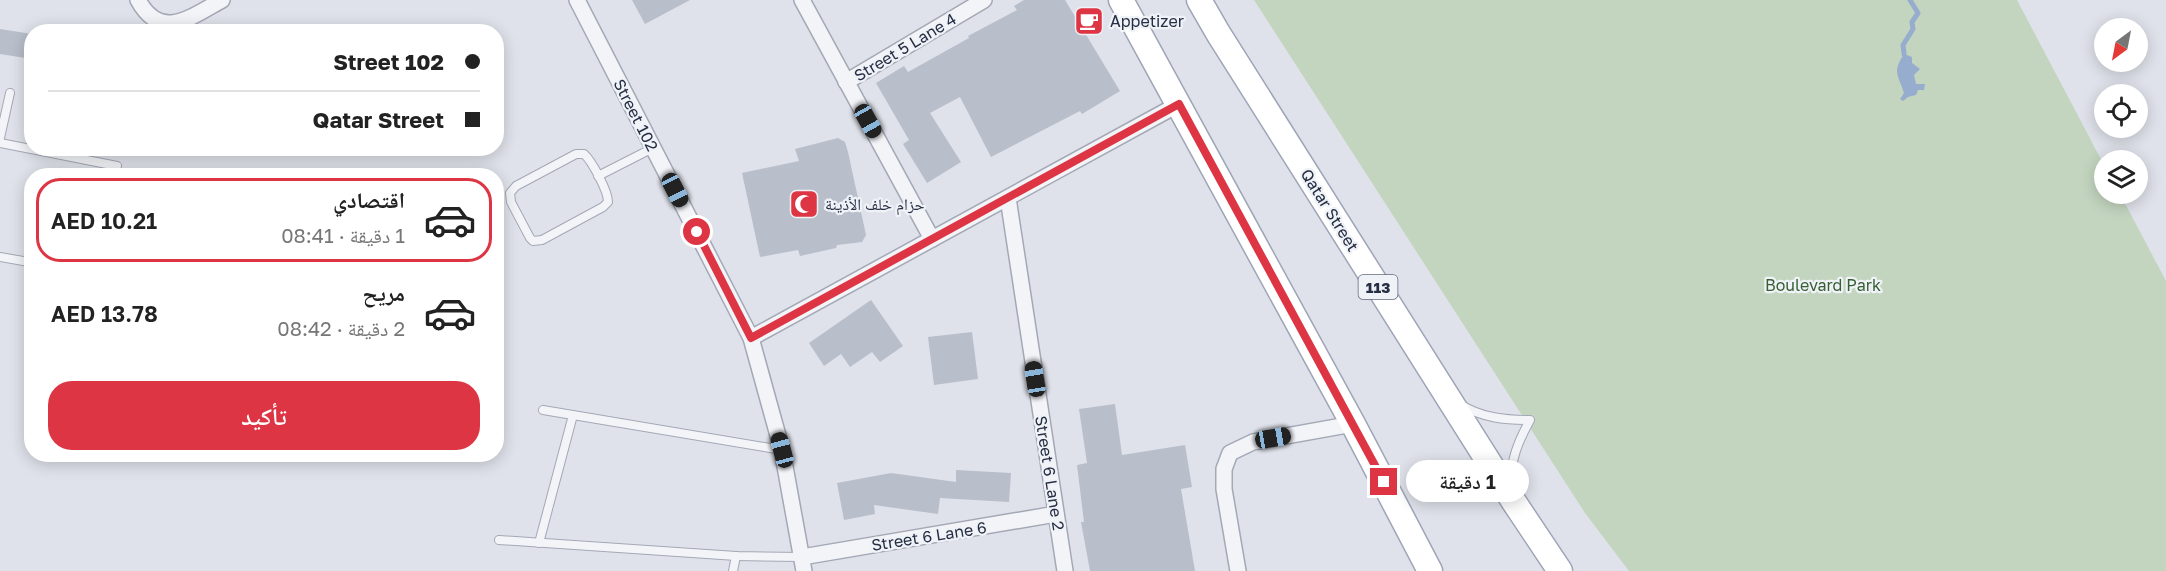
<!DOCTYPE html>
<html lang="ar">
<head>
<meta charset="utf-8">
<style>
	body { margin:0; font-family:"Golos Text","Noto Naskh Arabic",sans-serif; background:#f6f6f6; color:#222; direction:rtl; height:100vh; display:flex; flex-direction:column; font-size:22px; white-space:nowrap }
	* { box-sizing:border-box; margin:0 }
	p { font-size:20px; color:#767676 }
	.icon { flex:none; width:33px; height:33px; fill:none; stroke:currentColor; stroke-width:2; stroke-linecap:round; stroke-linejoin:round }
	.map { position:relative; flex:1; overflow:hidden; direction:ltr }
	.drawer { position:absolute; left:24px; top:168px; width:480px; height:294px; display:flex; flex-direction:column; background:#fff; border-radius:24px; box-shadow:0 3px 15px #0003; direction:rtl }
	.drawer>* { flex:none }
	.guide { position:absolute; left:24px; top:24px; width:480px; height:132px; border-radius:24px; box-shadow:0 3px 15px #0003; direction:rtl; display:grid; align-content:center; height:132px; padding:0 24px; background:#fff }
	.needle { width:39px; rotate:212deg }
	.buttons { position:absolute; left:2094px; top:18px; display:grid; gap:12px }
	.buttons a { display:grid; place-items:center; width:54px; height:54px; border-radius:50%; background:#fff; box-shadow:0 3px 15px #0003; font-size:30px }
	.end { position:absolute; width:27px; height:27px; margin:-14px; border:8px solid #dd3543; background:#fff; box-shadow:0 0 0 3px #fff }
	.from { border-radius:50% }
	.bubble { position:absolute; height:42px; border-radius:21px; background:#fff; box-shadow:0 3px 15px #0003; font-size:20px; font-weight:600; line-height:42px; text-align:center; direction:rtl }
	.car { position:absolute; width:18px; height:36px; margin:-18px -9px; border-radius:8px; box-shadow:0 0 4px 2px #0007; background:linear-gradient(#222 24%,#8ab4d8 0 40%,#222 0 76%,#8ab4d8 0 86%,#222 0) }
	.guide b { display:flex; align-items:center; gap:21px; height:57px; font-size:22px }
	.guide b+b { border-top:2px solid #e0e0e0 }
	.guide i { width:15px; height:15px; background:#222 }
	ul { padding:10px 0 0; list-style:none }
	li { display:flex; align-items:center; gap:18px; height:84px; margin:0 12px 9px; padding:0 12px; border:3px solid transparent; border-radius:24px }
	li div { flex:1 }
	li b { display:block; font-size:22px }
	li em { font-style:normal; font-weight:600 }
	li.current { border-color:#dd3543 }
	li>.icon { width:54px; height:54px; stroke-width:1.5 }
	.cta { display:flex; gap:12px; margin-top:auto; padding:12px 24px }
	.cta a { flex:1; height:69px; border-radius:24px; background:#dd3543; color:#fff; font-size:24px; font-weight:600; line-height:69px; text-align:center }
	.map>svg:first-child { display:block }
	.green { fill:#c3d5bf }
	.water { fill:#96adce }
	.lines { fill:none; stroke-linecap:round; stroke-linejoin:round }
	.stream { stroke:#96adce; stroke-width:5 }
	.building { fill:#b8beca }
	.service-casing { stroke:#a4a8b5; stroke-width:10 }
	.minor-casing { stroke:#a4a8b5; stroke-width:18 }
	.primary-casing { stroke:#9da5b7; stroke-width:27 }
	.service { stroke:#f2f4f8; stroke-width:8 }
	.minor { stroke:#f2f4f8; stroke-width:15 }
	.primary { stroke:#fff; stroke-width:24 }
	.route { stroke:#dd3543; stroke-width:8 }
	.labels { text-anchor:middle; dominant-baseline:central; stroke-width:4.5; stroke-linejoin:round; paint-order:stroke }
	.shield { fill:#eff2f7; stroke:#626979; stroke-width:1.5 }
	.shield-label { font-size:15px; font-weight:bold; fill:#262e43 }
	.poi-label { font-size:16px; fill:#262e43; stroke:#eff2f7; text-anchor:start }
	.street-label { font-size:16px; fill:#262e43; stroke:#eff2f7 }
	.park-label { font-size:16px; fill:#376032; stroke:#eff2f7 }
</style>
</head>
<body>
<div class="map">
<svg width="2166" height="571" viewBox="0 0 2166 571">
	<rect width="100%" height="100%" fill="#dfe2ea"/>
	<!-- green -->
	<polygon class="green" points="1254,0 2017,0 2104,165 2104,194 2120,194 2166,281 2166,571 1629,571 1585,513"/>
	<!-- water -->
	<path class="water" d="M 1904,54 L 1912,57 L 1912,63 L 1920,69 L 1914,75 L 1916,84 L 1925,84 L 1924,90 L 1918,90 L 1916,95 L 1908,97 L 1903,101 L 1900,99 L 1904,93 C 1898,74 1892,72 1904,54 Z"/>
	<g class="lines">
		<!-- stream -->
		<polyline class="stream" points="1904,54 1903,45 1913,29 1912,22 1918,13 1910,0"/>
	</g>
	<!-- building -->
	<g class="building">
		<polygon points="632,0 690,0 645,24"/>
		<polygon points="1024,0 1065,0 1120,91 1082,114 1080,111 991,157 960,97 930,113 961,162 927,183 903,144 909,140 876,83 904,66 908,72 969,38 968,36 1017,10 1014,6"/>
		<polygon points="0,29 32,34 32,59 0,54"/>
		<polygon points="838,138 845,142 848,152 866,235 862,242 837,245 836,248 800,256 798,250 760,257 742,173 799,161 795,149"/>
		<polygon points="871,300 903,346 880,362 872,352 850,367 841,354 824,366 809,343"/>
		<polygon points="972,332 978,379 934,385 928,337"/>
		<polygon points="1115,404 1122,455 1185,445 1192,487 1181,489 1195,571 1090,571 1081,522 1084,522 1077,465 1087,463 1079,409"/>
		<polygon points="956,470 1011,473 1009,502 940,498 938,514 874,505 875,514 844,520 837,483 891,473 956,482"/>
	</g>
	<g class="lines">
		<!-- service casing -->
		<g class="service-casing">
			<g id="service">
				<polyline points="0,138 10,93"/>
				<polyline points="0,143 117,166"/>
				<path d="M 576,154 L 584,154 C 592,161 608,191 608,202 L 603,207 L 542,240 L 533,241 L 530,238 L 511,202 L 510,193 L 516,186 Z"/>
				<polyline points="598,176 653,148"/>
				<polyline points="0,257 29,262"/>
				<path d="M 1460,404 C 1481,418 1506,420 1530,420 C 1519,440 1509,462 1512,485"/>
				<polyline points="543,410 782,450"/>
				<polyline points="499,540 736,556 802,557"/>
				<polyline points="539,543 573,415"/>
				<polyline points="733,571 736,556"/>
			</g>
		</g>
		<!-- minor casing -->
		<g class="minor-casing">
			<g id="minor">
				<path d="M 138,0 C 161,42 191,17 222,0"/>
				<polyline points="577,0 751,338 782,450 804,571"/>
				<polyline points="802,0 932,239"/>
				<polyline points="846,82 984,0"/>
				<polyline points="1008,198 1065,571"/>
				<polyline points="751,338 1179,104"/>
				<polyline points="802,557 1056,514"/>
				<polyline points="1238,571 1224,489 1224,469 1230,453 1253,442 1353,424"/>
			</g>
		</g>
		<!-- primary casing -->
		<g class="primary-casing">
			<g id="primary">
				<polyline points="1121,0 1353,424 1430,571"/>
				<polyline points="1199,0 1218,33 1514,502 1560,571"/>
			</g>
		</g>
		<!-- service -->
		<use href="#service" class="service"/>
		<!-- minor -->
		<use href="#minor" class="minor"/>
		<!-- primary -->
		<use href="#primary" class="primary"/>
	</g>
	<g class="lines">
		<!-- route -->
		<polyline class="route" points="697,232 751,338 1179,104 1384,482"/>
	</g>
	<!-- icons -->
	<defs>
		<g id="cafe-square" transform="scale(1.5)"><rect x="-9" y="-9" width="18" height="18" rx="4" fill="#dd3543" stroke="#eff2f7"/><path d="M-5.5-4.5H6V0H3Q3 3.5 0 3.5H-2.5Q-5.5 3.5-5.5 0ZM3-3.2v2h1.7v-2ZM-6 4.5H4V6H-6Z" fill="#fff"/></g>
		<g id="mosque-square" transform="scale(1.5)"><rect x="-9" y="-9" width="18" height="18" rx="4" fill="#dd3543" stroke="#eff2f7"/><path d="M3.5-4.9A6 6 0 1 0 3.5 4.9A5 5 0 1 1 3.5-4.9Z" fill="#fff"/></g>
	</defs>
	<g fill-rule="evenodd">
		<use href="#cafe-square" x="1089" y="21"/>
		<use href="#mosque-square" x="804" y="204"/>
	</g>
	<g class="labels">
		<!-- shield labels -->
		<rect class="shield" x="1358.5" y="275" width="39" height="24" rx="4.5"/>
		<g class="shield-label">
			<text x="1378" y="287">113</text>
		</g>
		<!-- poi labels -->
		<g class="poi-label">
			<text x="1110" y="21">Appetizer</text>
			<text x="825" y="204">حزام خلف الأذينة</text>
		</g>
		<!-- street labels -->
		<g class="street-label">
			<text transform="translate(905 47) rotate(-31)">Street 5 Lane 4</text>
			<text transform="translate(636 115) rotate(63)">Street 102</text>
			<text transform="translate(1330 210) rotate(58)">Qatar Street</text>
			<text transform="translate(1050 473) rotate(81)">Street 6 Lane 2</text>
			<text transform="translate(929 536) rotate(-9)">Street 6 Lane 6</text>
		</g>
		<!-- park labels -->
		<g class="park-label">
			<text x="1823" y="285">Boulevard Park</text>
		</g>
	</g>
</svg>
<div class="buttons">
<a><svg class="needle" viewBox="-14 -14 28 28"><path d="M0-13l5 13h-10z" fill="#e53935"/><path d="M0 13l5-13h-10z" fill="#767676"/></svg></a>
<a><svg class="icon" aria-label="locate" viewBox="0 0 24 24"><circle cx="12" cy="12" r="6"/><path d="M12 2v4M12 18v4M2 12h4M18 12h4"/></svg></a>
<a><svg class="icon" aria-label="layers" viewBox="0 0 24 24"><path d="M12 4l9 5-9 5-9-5zM3 14l9 5 9-5"/></svg></a>
</div>
<i class="end from" style="left:697px;top:232px"></i>
<i class="end" style="left:1384px;top:482px"></i>
<div class="bubble" style="left:1406px;top:460px;width:123px">1 دقيقة</div>
<i class="car" style="left:868px;top:121px;rotate:151deg"></i>
<i class="car" style="left:675px;top:190px;rotate:153deg"></i>
<i class="car" style="left:1035px;top:379px;rotate:351deg"></i>
<i class="car" style="left:1273px;top:438px;rotate:80deg"></i>
<i class="car" style="left:782px;top:450px;rotate:345deg"></i>
<div class="guide">
<b><i class="from"></i>Street 102</b>
<b><i></i>Qatar Street</b>
</div>
<section class="drawer">
<ul>
<li class="current"><svg class="icon" aria-label="car" viewBox="0 0 24 24"><path d="M5 17H2v-5l4-1 3-4h7l3 4 3 1v5h-3M9 17h6M6 11h13"/><circle cx="7" cy="17" r="2"/><circle cx="17" cy="17" r="2"/></svg><div><b>اقتصادي</b><p>1 دقيقة · 08:41</p></div><em>AED 10.21</em></li>
<li><svg class="icon" aria-label="car" viewBox="0 0 24 24"><path d="M5 17H2v-5l4-1 3-4h7l3 4 3 1v5h-3M9 17h6M6 11h13"/><circle cx="7" cy="17" r="2"/><circle cx="17" cy="17" r="2"/></svg><div><b>مريح</b><p>2 دقيقة · 08:42</p></div><em>AED 13.78</em></li>
</ul>
<div class="cta"><a>تأكيد</a></div>
</section>
</div>
</body>
</html>
